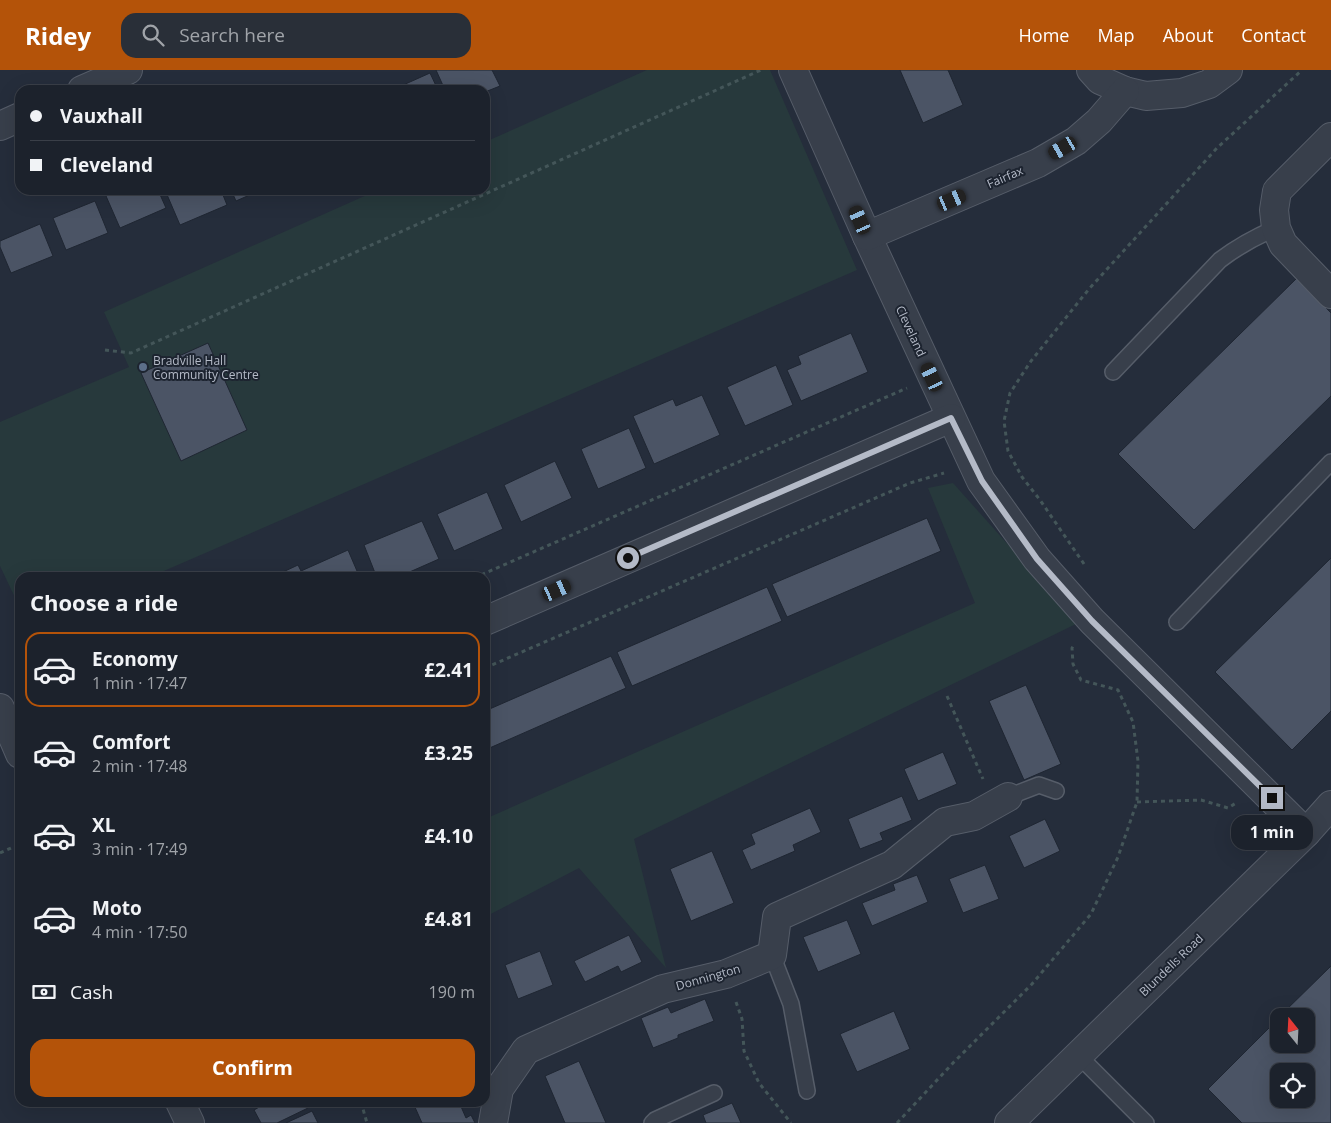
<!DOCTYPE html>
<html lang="en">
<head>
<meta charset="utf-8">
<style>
	body { margin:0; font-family:"Open Sans",sans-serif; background:#292f38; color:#f1f3f6; height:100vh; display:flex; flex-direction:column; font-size:19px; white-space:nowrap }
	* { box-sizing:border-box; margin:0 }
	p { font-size:16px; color:#a0a4a9 }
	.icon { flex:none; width:28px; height:28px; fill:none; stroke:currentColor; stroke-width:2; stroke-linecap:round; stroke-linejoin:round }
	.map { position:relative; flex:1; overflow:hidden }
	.side { position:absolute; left:15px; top:502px; width:475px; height:535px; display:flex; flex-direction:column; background:#1c222c; border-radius:15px; box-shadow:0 5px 20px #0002,0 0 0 1px #3a3f48 }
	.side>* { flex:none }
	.guide { position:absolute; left:15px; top:15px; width:475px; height:110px; border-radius:15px; box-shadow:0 5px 20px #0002,0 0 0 1px #3a3f48; display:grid; align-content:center; height:110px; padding:0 15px; background:#1c222c }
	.needle { width:32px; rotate:342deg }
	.tools { position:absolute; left:1270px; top:938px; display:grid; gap:10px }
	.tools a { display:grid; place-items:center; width:45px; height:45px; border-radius:10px; background:#1c222c; box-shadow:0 5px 20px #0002,0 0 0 1px #3a3f48; font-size:25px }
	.end { position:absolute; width:22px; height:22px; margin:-11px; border:6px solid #b4bac7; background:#111; box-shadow:0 0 0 2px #111 }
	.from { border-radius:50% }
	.bubble { position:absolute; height:35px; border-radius:15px; background:#1c222c; box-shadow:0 5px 20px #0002,0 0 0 1px #3a3f48; font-size:16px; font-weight:700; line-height:35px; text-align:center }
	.car { position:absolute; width:15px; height:30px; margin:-15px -8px; border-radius:6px; box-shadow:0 0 4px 1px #0007; background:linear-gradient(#222 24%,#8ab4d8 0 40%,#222 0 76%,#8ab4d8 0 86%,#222 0) }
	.guide b { display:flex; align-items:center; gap:18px; height:48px; font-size:19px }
	.guide b+b { border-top:1px solid #3a3f48 }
	.guide i { width:12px; height:12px; background:#f1f3f6 }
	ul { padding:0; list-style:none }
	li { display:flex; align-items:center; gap:15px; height:75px; margin:0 10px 8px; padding:0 5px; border:2px solid transparent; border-radius:15px }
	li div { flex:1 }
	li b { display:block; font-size:19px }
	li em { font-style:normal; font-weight:700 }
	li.on { border-color:#b45309 }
	li>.icon { width:45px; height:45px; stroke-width:1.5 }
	h2 { padding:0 15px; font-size:22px; line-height:60px }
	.pay { display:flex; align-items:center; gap:12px; height:55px; padding:0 15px; font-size:19px }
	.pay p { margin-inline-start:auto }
	.button { display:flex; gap:10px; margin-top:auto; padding:10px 15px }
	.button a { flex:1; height:58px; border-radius:15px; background:#b45309; color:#fff; font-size:20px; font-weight:700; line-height:58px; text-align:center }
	header { display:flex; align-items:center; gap:30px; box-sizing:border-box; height:70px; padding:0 25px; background:#b45309; color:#fff }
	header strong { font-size:24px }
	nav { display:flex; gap:28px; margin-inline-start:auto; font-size:18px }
	.search { width:350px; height:45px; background:#292f38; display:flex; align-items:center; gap:12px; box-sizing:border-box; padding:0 18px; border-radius:15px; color:#a0a4a9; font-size:19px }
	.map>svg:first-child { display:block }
	.green { fill:#27393c }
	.building { fill:#4b5465; stroke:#1f2632; fill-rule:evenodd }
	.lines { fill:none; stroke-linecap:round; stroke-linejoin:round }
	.service-casing { stroke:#565d69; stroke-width:18 }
	.minor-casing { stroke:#565d69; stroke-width:30 }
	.tertiary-casing { stroke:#565d69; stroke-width:30 }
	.path { stroke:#445659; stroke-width:3; stroke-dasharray:4 4; stroke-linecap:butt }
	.service { stroke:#383f4b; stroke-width:15 }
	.minor { stroke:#383f4b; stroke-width:28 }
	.tertiary { stroke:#383f4b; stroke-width:28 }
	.route { stroke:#b4bac7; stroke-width:6 }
	.service-dot { fill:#5c6f8a; stroke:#1d2430; stroke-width:2 }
	.labels { text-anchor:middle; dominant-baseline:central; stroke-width:4; stroke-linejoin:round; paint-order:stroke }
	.street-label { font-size:12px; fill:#b4bac7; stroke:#1d2430 }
	.poi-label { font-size:12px; fill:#b4bac7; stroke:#1d2430; text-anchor:start }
</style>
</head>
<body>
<header>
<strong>Ridey</strong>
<div class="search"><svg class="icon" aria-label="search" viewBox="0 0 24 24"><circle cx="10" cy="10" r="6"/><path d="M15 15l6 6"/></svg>Search here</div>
<nav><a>Home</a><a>Map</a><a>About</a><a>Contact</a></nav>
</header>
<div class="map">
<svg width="1331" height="1053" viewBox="0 0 1331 1053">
	<rect width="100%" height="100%" fill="#252d3b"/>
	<!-- green -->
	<g class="green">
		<polygon points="647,0 770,0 857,200 150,507 20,508 20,538 0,496 0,352 129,297 104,242 378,120 485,120 485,72"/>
		<polygon points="953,413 1078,553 634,769 666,898 579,798 485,847 485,749 975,533 928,418"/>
	</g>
	<!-- building -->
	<g class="building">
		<polygon points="436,0 492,0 500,16 485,22 485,20 445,20"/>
		<polygon points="900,0 948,0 963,35 923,53"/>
		<polygon points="430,3 438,20 392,20"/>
		<polygon points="119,120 158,120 166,138 120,158 106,126"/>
		<polygon points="165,120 221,120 227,135 180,155"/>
		<polygon points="231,120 261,120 236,131"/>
		<polygon points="95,131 108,163 66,180 53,148"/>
		<polygon points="40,154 53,186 11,203 0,177 0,171"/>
		<polygon points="1297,208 1331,243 1331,326 1194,460 1118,384"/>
		<polygon points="851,263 868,302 801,331 787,300 801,294 798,286"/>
		<polygon points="208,273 247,360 181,391 141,303"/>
		<polygon points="776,295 793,335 745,356 727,317"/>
		<polygon points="702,325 720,365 654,394 633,346 673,329 676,336"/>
		<polygon points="629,358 646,398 598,419 581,379"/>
		<polygon points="555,391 572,428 521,452 504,415"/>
		<polygon points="487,422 503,459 454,481 437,444"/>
		<polygon points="927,448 941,481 787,547 772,514"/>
		<polygon points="422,451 439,489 396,508 377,508 364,475"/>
		<polygon points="348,480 360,508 270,508 298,495 301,501"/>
		<polygon points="1331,488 1331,641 1292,680 1215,602"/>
		<polygon points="767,517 782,551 632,616 617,582"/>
		<polygon points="611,586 626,618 485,680 485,641"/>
		<polygon points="1026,615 1061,694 1024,710 989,631"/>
		<polygon points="943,682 957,714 918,731 904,699"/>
		<polygon points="902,726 912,750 880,763 883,770 860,779 848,749"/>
		<polygon points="810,738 821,762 793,775 795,781 751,800 742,780 755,774 751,764"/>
		<polygon points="1045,749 1060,781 1024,798 1009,766"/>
		<polygon points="712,781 734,833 691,851 670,799"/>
		<polygon points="985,795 999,829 963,843 949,809"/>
		<polygon points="917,805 928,832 872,856 862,833 895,820 893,814"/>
		<polygon points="847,850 861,884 818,902 803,867"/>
		<polygon points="629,865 642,892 621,902 618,896 585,912 574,891"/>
		<polygon points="540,881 553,915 518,929 505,895"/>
		<path d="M 1331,896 L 1331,1053 L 1242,1053 L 1208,1019 L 1279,948 L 1279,974 L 1306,974 L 1306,946 L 1280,946 ZM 1279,1001 L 1306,1001 L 1306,1029 L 1279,1029 Z"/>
		<polygon points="705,929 714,951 678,965 678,968 653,978 641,948 668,937 671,943"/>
		<polygon points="894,941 910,979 857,1002 840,964"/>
		<polygon points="579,991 606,1053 565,1053 545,1006"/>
		<polygon points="259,1032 306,1032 308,1038 277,1053 261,1053 254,1040 261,1036"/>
		<polygon points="420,1032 459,1032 466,1048 471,1045 475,1053 422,1053 414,1035"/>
		<polygon points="732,1033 741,1053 706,1053 703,1045"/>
		<polygon points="312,1041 318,1053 286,1053"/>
	</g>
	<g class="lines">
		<!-- service casing -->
		<g class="service-casing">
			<g id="service">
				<path d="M 1113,302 L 1220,190 C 1237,177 1255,167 1276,158"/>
				<polyline points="1177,552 1331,392"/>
				<polyline points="1008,727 1039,715 1056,721"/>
				<polyline points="772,885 791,934 807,1021"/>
				<polyline points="1078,985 1146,1053"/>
				<polyline points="652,1053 655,1050 714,1023"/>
			</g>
		</g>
		<!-- minor casing -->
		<g class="minor-casing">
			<g id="minor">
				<polyline points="793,0 867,166 981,411 1037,489 1092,551 1306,763"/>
				<polyline points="1091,0 1100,10 1125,21 1146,26 1182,23 1209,14 1228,0"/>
				<polyline points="82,20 128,0"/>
				<polyline points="0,56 20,47"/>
				<polyline points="1331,67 1277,121 1274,140 1276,158 1283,174 1331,224"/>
				<polyline points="867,166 1038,93 1076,71 1099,51 1125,21"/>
				<polyline points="485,551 951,348"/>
				<polyline points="493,1053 499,1019 526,980 663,919 726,904 772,885 777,847 892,795 945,752 974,746 1008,727"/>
				<polyline points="1009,1053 1306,763 1331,735"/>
			</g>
		</g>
		<!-- tertiary casing -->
		<g class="tertiary-casing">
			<g id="tertiary">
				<polyline points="0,638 20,684"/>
				<polyline points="180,1032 190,1053"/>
			</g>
		</g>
		<!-- path -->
		<g class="path">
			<polyline points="105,280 131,283 761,0"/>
			<polyline points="1084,494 1040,430 1022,407 1008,381 1004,351 1010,323 1031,291 1089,219 1217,78 1302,0"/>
			<polyline points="474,508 907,318"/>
			<polyline points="485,598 910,413 944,403"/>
			<polyline points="947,626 983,709"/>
			<polyline points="1137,732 1201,730 1228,738 1236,733"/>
			<polyline points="0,783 20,774"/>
			<polyline points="736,932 742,949 744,981 759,1013 791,1053"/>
			<polyline points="361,1032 367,1053"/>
			<polyline points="897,1053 953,993 1032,914 1091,844 1118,787 1137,732 1138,691 1133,652 1118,620 1081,610 1073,594 1072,578 1074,575"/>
		</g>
		<!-- service -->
		<use href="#service" class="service"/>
		<!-- minor -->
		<use href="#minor" class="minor"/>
		<!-- tertiary -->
		<use href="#tertiary" class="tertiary"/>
	</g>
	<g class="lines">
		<!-- route -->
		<polyline class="route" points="628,488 951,348 982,411 1037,489 1092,551 1272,728"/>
	</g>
	<!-- markers -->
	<circle class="service-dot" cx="143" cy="297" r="5"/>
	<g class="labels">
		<!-- street labels -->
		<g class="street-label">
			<text transform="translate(1005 107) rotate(-23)">Fairfax</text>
			<text transform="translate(911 261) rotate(65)">Cleveland</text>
			<text transform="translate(1171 895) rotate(-44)">Blundells Road</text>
			<text transform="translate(708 907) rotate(-16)">Donnington</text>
		</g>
		<!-- poi labels -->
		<g class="poi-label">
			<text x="153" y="290">Bradville Hall<tspan x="153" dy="14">Community Centre</tspan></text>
		</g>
	</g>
</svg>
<div class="tools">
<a><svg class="needle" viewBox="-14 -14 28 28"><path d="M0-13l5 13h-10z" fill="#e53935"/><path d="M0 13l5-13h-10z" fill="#a0a4a9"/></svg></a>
<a><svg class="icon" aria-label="locate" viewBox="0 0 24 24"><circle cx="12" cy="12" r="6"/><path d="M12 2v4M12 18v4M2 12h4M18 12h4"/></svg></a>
</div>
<i class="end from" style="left:628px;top:488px"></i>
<i class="end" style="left:1272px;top:728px"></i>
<div class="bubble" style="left:1231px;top:745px;width:82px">1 min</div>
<i class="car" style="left:1063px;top:78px;rotate:240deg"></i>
<i class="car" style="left:952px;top:130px;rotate:67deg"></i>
<i class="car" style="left:860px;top:150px;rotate:336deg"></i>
<i class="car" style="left:932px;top:307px;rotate:335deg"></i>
<i class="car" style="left:557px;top:520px;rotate:66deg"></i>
<div class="guide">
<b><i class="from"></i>Vauxhall</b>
<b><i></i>Cleveland</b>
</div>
<section class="side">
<h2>Choose a ride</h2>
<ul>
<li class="on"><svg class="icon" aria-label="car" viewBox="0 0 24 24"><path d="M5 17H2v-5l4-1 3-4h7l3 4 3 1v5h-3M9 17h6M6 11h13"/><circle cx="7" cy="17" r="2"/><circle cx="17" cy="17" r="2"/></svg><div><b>Economy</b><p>1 min · 17:47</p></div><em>£2.41</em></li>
<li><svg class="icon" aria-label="car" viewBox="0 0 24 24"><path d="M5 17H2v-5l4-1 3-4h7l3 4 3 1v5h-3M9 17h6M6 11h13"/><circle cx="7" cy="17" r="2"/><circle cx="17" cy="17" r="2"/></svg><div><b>Comfort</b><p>2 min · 17:48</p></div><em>£3.25</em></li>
<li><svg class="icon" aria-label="car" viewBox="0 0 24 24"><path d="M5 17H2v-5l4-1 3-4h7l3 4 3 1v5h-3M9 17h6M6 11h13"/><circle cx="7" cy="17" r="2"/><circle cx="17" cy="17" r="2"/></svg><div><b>XL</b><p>3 min · 17:49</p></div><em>£4.10</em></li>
<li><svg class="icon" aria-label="car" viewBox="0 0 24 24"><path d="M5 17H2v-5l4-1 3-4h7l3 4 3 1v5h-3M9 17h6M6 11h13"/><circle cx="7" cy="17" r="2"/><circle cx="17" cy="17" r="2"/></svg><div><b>Moto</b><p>4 min · 17:50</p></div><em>£4.81</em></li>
</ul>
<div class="pay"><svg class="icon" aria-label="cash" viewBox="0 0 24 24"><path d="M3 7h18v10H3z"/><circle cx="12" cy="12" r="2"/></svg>Cash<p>190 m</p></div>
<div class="button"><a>Confirm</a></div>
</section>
</div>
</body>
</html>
